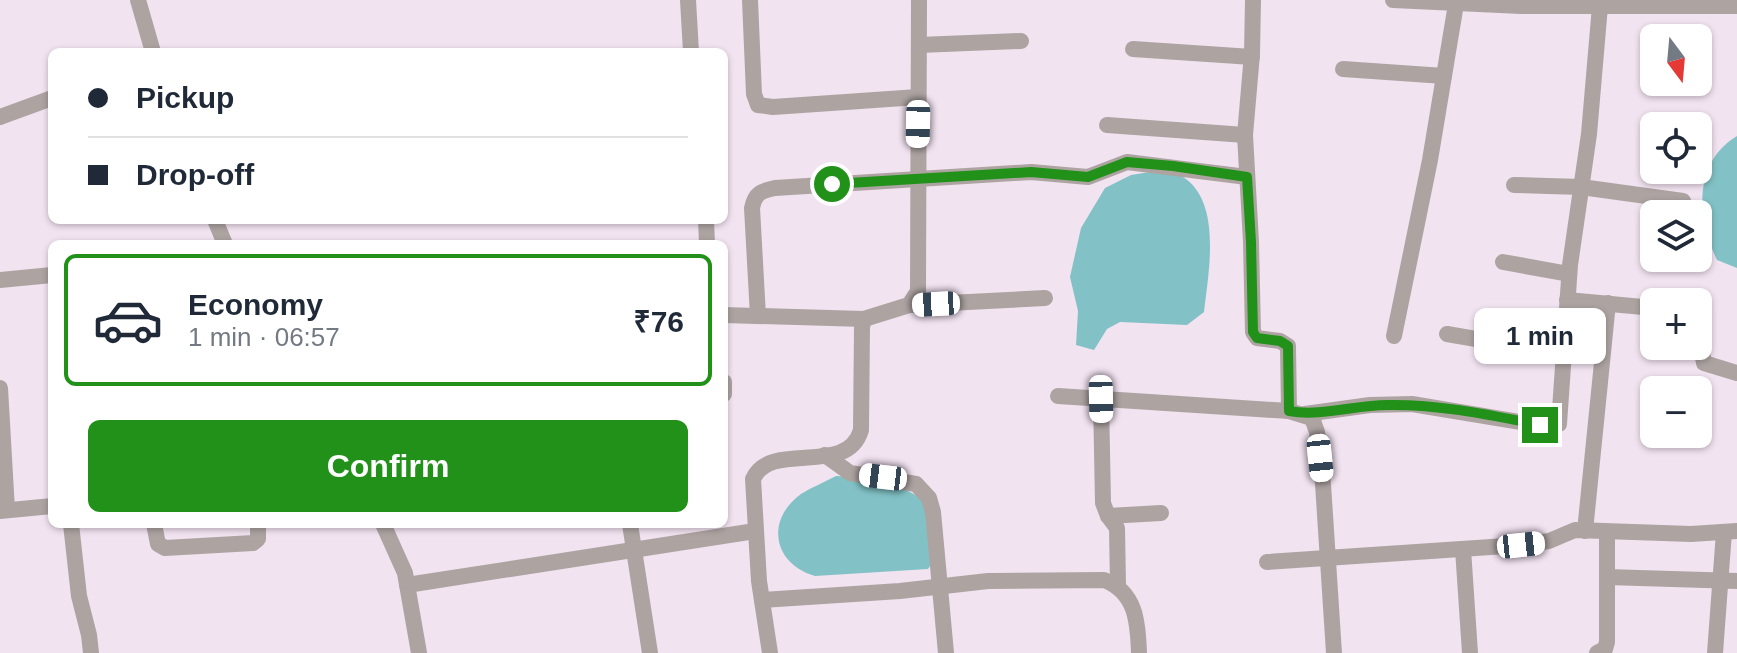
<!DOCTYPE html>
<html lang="en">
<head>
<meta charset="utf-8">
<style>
	body { margin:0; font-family:Arial,sans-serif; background:#f2f2f3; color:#1f2937; height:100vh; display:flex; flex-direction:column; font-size:30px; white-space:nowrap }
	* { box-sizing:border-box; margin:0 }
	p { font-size:26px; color:#747a83 }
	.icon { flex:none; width:44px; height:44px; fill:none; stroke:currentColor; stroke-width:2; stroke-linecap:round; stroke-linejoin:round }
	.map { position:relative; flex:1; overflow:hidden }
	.drawer { position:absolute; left:48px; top:240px; width:680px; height:288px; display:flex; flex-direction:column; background:#fff; border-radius:12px; box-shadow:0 2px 6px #0004 }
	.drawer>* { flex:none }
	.guide { position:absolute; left:48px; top:48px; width:680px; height:176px; border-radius:12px; box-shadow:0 2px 6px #0004; display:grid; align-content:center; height:176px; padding:0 40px; background:#fff }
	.needle { width:52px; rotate:164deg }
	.controls { position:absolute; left:1640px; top:24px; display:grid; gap:16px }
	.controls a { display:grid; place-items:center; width:72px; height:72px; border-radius:12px; background:#fff; box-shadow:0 2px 6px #0004; font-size:40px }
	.end { position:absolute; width:36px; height:36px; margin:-18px; border:10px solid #22911a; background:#fff; box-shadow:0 0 0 4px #fff }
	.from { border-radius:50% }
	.bubble { position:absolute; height:56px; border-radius:12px; background:#fff; box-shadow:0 2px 6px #0004; font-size:26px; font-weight:700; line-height:56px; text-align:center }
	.car { position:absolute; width:24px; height:48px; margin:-24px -12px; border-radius:10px; box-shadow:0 0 6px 2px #0007; background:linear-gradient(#fff 24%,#345 0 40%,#fff 0 76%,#345 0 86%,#fff 0) }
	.guide b { display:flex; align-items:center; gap:28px; height:76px; font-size:30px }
	.guide b+b { border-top:2px solid #e0e1e3 }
	.guide i { width:20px; height:20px; background:#1f2937 }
	ul { padding:14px 0 0; list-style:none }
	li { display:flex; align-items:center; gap:24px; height:132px; margin:0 16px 12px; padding:0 24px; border:4px solid transparent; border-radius:12px }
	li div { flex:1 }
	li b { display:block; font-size:30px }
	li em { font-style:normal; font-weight:700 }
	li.selected { border-color:#22911a }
	li>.icon { width:72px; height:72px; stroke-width:1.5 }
	.action { display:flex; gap:16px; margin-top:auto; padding:16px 40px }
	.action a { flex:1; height:92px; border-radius:12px; background:#22911a; color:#fff; font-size:32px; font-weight:700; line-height:92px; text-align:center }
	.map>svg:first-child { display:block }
	.water { fill:#82c2c6 }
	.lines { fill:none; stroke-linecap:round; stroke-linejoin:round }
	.street { stroke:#ada4a2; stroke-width:16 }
	.route { stroke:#22911a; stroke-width:10 }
</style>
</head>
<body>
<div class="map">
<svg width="1737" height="653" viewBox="0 0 1737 653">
	<rect width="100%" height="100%" fill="#f2e3f1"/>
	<!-- water -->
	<g class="water">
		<path d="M 1737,136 L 1737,268 L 1717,260 C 1697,219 1692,163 1737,136 Z"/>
		<path d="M 1150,172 C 1162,172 1176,171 1186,179 C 1222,206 1208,275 1204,312 L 1187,325 L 1120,322 L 1107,329 L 1094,350 L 1076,345 L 1078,311 L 1070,277 L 1081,228 L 1105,188 L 1131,175 Z"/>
		<path d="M 836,476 C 858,477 914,485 925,504 C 931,516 931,547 933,562 L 928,569 L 815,576 C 773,564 765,520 801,494 C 812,487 825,482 836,476 Z"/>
	</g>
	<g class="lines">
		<!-- street -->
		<g class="street">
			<polyline points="138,0 153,52"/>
			<polyline points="688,0 691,52"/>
			<polyline points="750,0 754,94 758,105 773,107 918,97"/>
			<polyline points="1253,0 1252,54 1245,135 1251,242 1253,332 1257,338 1280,341 1288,346 1289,411"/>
			<polyline points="1393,0 1521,6 1737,6"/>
			<polyline points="919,45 1021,41"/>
			<polyline points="1133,49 1252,57"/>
			<polyline points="1343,69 1444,76"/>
			<polyline points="0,117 52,98"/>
			<polyline points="1107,125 1245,135"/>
			<polyline points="1514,185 1581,187 1683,201"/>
			<polyline points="215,220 225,244"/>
			<polyline points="706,220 707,244"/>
			<polyline points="1503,262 1569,274"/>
			<polyline points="0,280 52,275"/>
			<polyline points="1567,300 1654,308"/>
			<polyline points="909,305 1045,298"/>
			<polyline points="724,315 864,319"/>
			<path d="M 758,316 L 752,208 C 755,193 761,191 775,188 L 1031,172 L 1088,177 L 1127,162 L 1247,177"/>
			<polyline points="1698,331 1704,363 1737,373"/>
			<polyline points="1447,334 1563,354"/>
			<polyline points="1394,336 1430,160 1456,4"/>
			<polyline points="724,382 724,394"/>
			<polyline points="0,388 7,510"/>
			<polyline points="1058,396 1289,411 1312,418 1317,432 1323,484 1334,653"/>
			<polyline points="1101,399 1103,503 1108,516 1117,528 1118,585"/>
			<polyline points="1305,414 1370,405 1412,404 1550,427 1559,424 1570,265 1589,134 1600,6"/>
			<polyline points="825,455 850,473 916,484 929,498 933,512 946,653"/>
			<polyline points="0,511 52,506"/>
			<polyline points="1108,516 1161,513"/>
			<polyline points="71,524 79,596 89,635 91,653"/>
			<polyline points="154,524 158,544 165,548 253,543 258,539 258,524"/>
			<polyline points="383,524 405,573 419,653"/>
			<polyline points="630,524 650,653"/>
			<polyline points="1585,531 1608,303"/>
			<polyline points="1463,549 1470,653"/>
			<polyline points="1267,562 1521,545 1549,541 1575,530 1691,534 1737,531"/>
			<polyline points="1607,577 1737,581"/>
			<polyline points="407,585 755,531"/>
			<path d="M 762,600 L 900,591 L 988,581 L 1104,580 C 1136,592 1138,622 1139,653"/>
			<path d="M 770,653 L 759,581 L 753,479 C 771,439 847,478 861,430 L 862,327 L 864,319 L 909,305 L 918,291 L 919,0"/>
			<polyline points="1597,653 1605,649 1607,642 1607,532"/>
			<polyline points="1715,653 1724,532"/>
		</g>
	</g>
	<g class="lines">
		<!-- route -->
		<path class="route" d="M 832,184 L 1031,172 L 1088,177 L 1127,162 L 1173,166 L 1247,177 L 1251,242 L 1253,332 L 1257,338 L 1280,341 L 1288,346 L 1289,411 C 1321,417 1355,405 1387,405 C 1439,404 1490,415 1540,425"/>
	</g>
</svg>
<div class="controls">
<a><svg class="needle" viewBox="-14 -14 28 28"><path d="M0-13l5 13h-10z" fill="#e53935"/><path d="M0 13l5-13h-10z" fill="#747a83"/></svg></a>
<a><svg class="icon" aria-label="locate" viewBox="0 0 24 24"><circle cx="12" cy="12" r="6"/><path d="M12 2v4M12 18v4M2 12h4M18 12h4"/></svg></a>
<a><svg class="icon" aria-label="layers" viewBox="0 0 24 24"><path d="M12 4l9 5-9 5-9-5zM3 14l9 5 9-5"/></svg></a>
<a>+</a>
<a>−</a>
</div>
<i class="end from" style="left:832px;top:184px"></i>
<i class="end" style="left:1540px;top:425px"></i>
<div class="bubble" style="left:1474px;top:308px;width:132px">1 min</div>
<i class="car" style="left:918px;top:124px;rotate:181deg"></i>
<i class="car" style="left:936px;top:304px;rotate:267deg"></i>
<i class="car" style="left:1101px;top:399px;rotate:179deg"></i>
<i class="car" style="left:1320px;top:458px;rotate:174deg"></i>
<i class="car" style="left:883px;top:477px;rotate:277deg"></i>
<i class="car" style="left:1521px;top:545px;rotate:84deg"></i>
<div class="guide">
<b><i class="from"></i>Pickup</b>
<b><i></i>Drop-off</b>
</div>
<section class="drawer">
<ul>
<li class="selected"><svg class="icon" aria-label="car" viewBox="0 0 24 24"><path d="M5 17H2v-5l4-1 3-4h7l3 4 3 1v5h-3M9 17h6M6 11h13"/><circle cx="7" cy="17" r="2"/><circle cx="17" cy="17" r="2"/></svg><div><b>Economy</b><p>1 min · 06:57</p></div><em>₹76</em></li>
</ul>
<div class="action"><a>Confirm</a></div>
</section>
</div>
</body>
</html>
